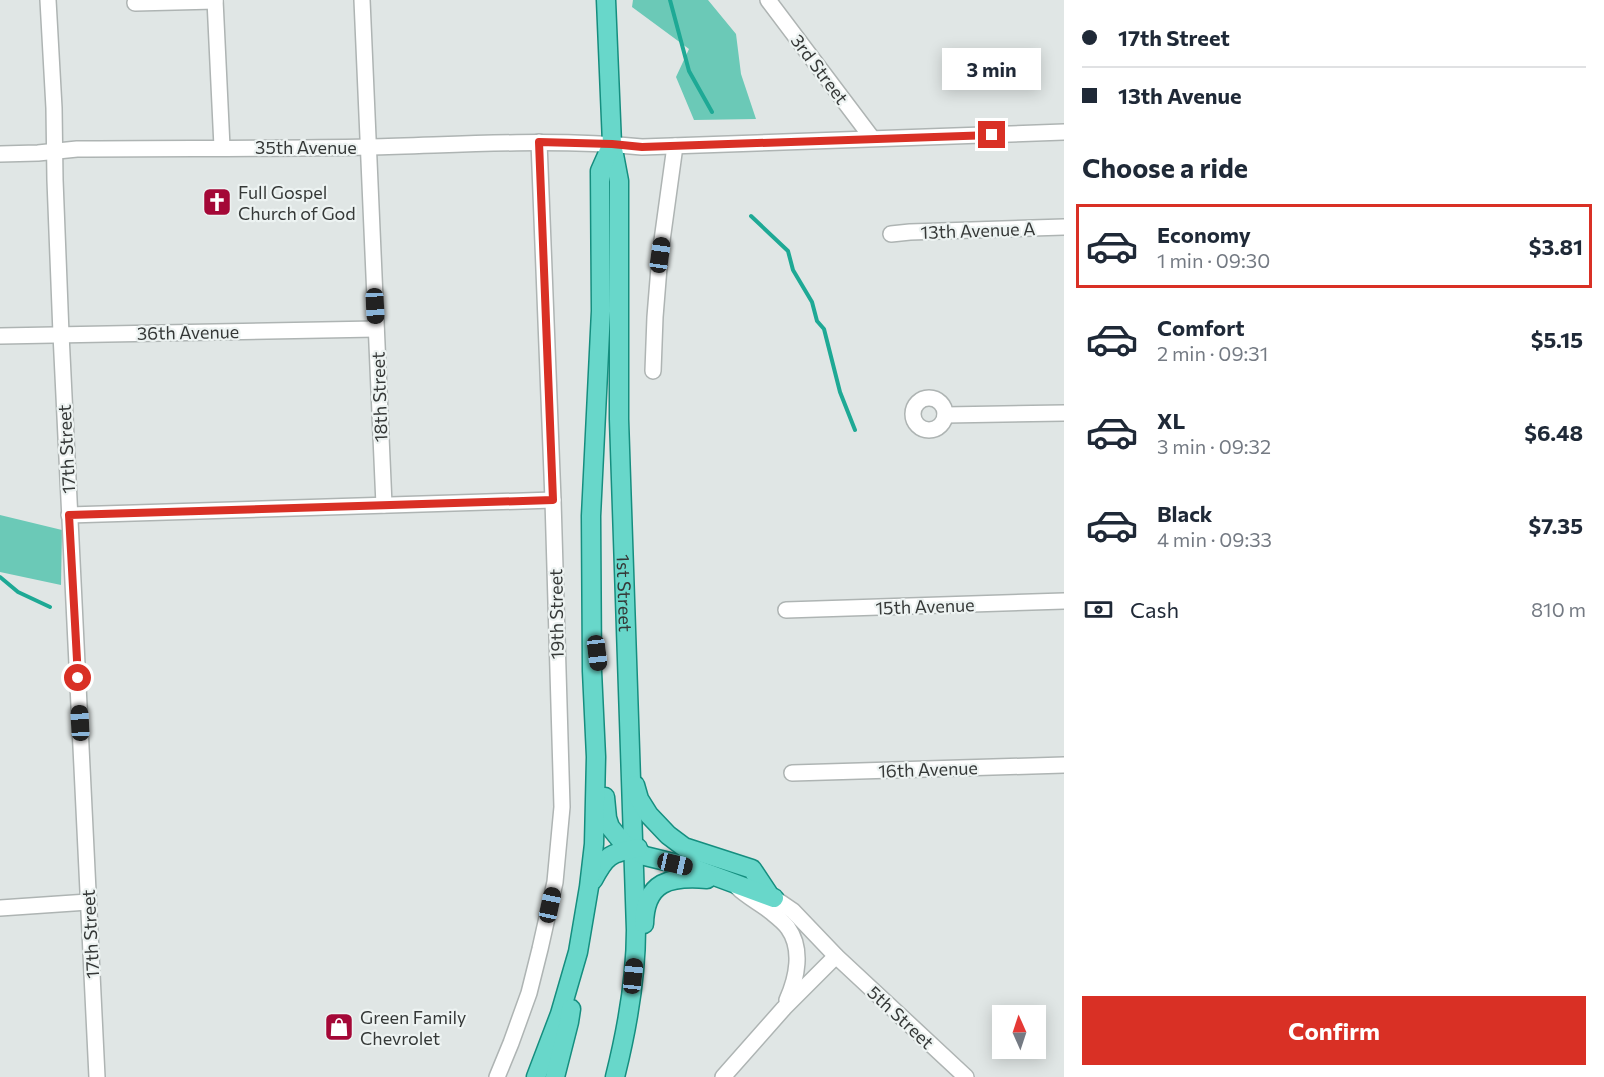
<!DOCTYPE html>
<html lang="en">
<head>
<meta charset="utf-8">
<style>
	body { margin:0; font-family:Commissioner,sans-serif; background:#f6f6f7; color:#1f2937; height:100vh; display:flex; flex-direction:column; font-size:22px; white-space:nowrap }
	* { box-sizing:border-box; margin:0 }
	p { font-size:20px; color:#747a83 }
	.icon { flex:none; width:33px; height:33px; fill:none; stroke:currentColor; stroke-width:2; stroke-linecap:round; stroke-linejoin:round }
	.map { position:relative; flex:1; overflow:hidden }
	.details { display:flex; flex-direction:column; background:#fff; width:540px }
	.details>* { flex:none }
	.hud { display:grid; align-content:center; height:132px; padding:0 18px; background:#fff }
	.needle { width:39px; rotate:357deg }
	.fabs { position:absolute; left:992px; top:1005px; display:grid; gap:12px }
	.fabs a { display:grid; place-items:center; width:54px; height:54px; border-radius:0px; background:#fff; box-shadow:0 3px 15px #0003; font-size:30px }
	.end { position:absolute; width:27px; height:27px; margin:-14px; border:8px solid #d93025; background:#fff; box-shadow:0 0 0 3px #fff }
	.from { border-radius:50% }
	.bubble { position:absolute; height:42px; border-radius:0px; background:#fff; box-shadow:0 3px 15px #0003; font-size:20px; font-weight:700; line-height:42px; text-align:center }
	.car { position:absolute; width:18px; height:36px; margin:-18px -9px; border-radius:8px; box-shadow:0 0 4px 2px #0007; background:linear-gradient(#222 24%,#8ab4d8 0 40%,#222 0 76%,#8ab4d8 0 86%,#222 0) }
	.hud b { display:flex; align-items:center; gap:21px; height:57px; font-size:22px }
	.hud b+b { border-top:2px solid #e0e1e3 }
	.hud i { width:15px; height:15px; background:#1f2937 }
	ul { padding:0; list-style:none }
	li { display:flex; align-items:center; gap:18px; height:84px; margin:0 12px 9px; padding:0 6px; border:3px solid transparent; border-radius:0px }
	li div { flex:1 }
	li b { display:block; font-size:22px }
	li em { font-style:normal; font-weight:700 }
	li.on { border-color:#d93025 }
	li>.icon { width:54px; height:54px; stroke-width:1.5 }
	h2 { padding:0 18px; font-size:27px; line-height:72px }
	.pay { display:flex; align-items:center; gap:15px; height:66px; padding:0 18px; font-size:22px }
	.pay p { margin-inline-start:auto }
	.cta { display:flex; gap:12px; margin-top:auto; padding:12px 18px }
	.cta a { flex:1; height:69px; border-radius:0px; background:#d93025; color:#fff; font-size:24px; font-weight:700; line-height:69px; text-align:center }
	main { display:flex; flex:1; min-height:0 }
	.map>svg:first-child { display:block }
	.green { fill:#6bc9b7 }
	.lines { fill:none; stroke-linecap:round; stroke-linejoin:round }
	.stream { stroke:#1ea995; stroke-width:4 }
	.minor-casing { stroke:#aeb4b3; stroke-width:18 }
	.major-casing { stroke:#158e7f; stroke-width:21 }
	.minor { stroke:#fff; stroke-width:15 }
	.major { stroke:#68d7ca; stroke-width:18 }
	.route { stroke:#d93025; stroke-width:8 }
	.labels { text-anchor:middle; dominant-baseline:central; stroke-width:4.5; stroke-linejoin:round; paint-order:stroke }
	.street-label { font-size:18px; fill:#353837; stroke:#edf3f2 }
	.poi-label { font-size:18px; fill:#353837; stroke:#edf3f2; text-anchor:start }
</style>
</head>
<body>
<main>
<div class="map">
<svg width="1064" height="1077" viewBox="0 0 1064 1077">
	<rect width="100%" height="100%" fill="#e0e6e5"/>
	<!-- green -->
	<g class="green">
		<polygon points="633,0 708,0 736,34 741,74 756,119 694,120 676,77 689,49 632,7"/>
		<polygon points="0,515 62,530 61,585 0,572"/>
	</g>
	<g class="lines">
		<!-- stream -->
		<g class="stream">
			<polyline points="670,0 689,71 712,112"/>
			<polyline points="751,216 788,251 793,270 812,302 817,321 824,329 840,392 855,430"/>
			<polyline points="0,577 18,592 50,607"/>
		</g>
		<!-- minor casing -->
		<g class="minor-casing">
			<g id="minor">
				<polyline points="48,0 54,108 55,180 61,334 97,1077"/>
				<polyline points="215,0 222,147"/>
				<polyline points="362,0 384,505"/>
				<polyline points="768,0 872,138"/>
				<polyline points="135,3 215,1"/>
				<path d="M 0,154 L 38,153 L 77,149 C 174,148 272,149 369,147 C 460,145 551,138 642,147 L 1064,132"/>
				<polyline points="891,234 910,232 1064,227"/>
				<polyline points="0,336 376,329"/>
				<polyline points="653,371 655,317 660,255 675,146"/>
				<circle cx="929" cy="414" r="16"/>
				<polyline points="945,415 1064,413"/>
				<polyline points="69,515 553,500"/>
				<polyline points="786,610 1064,601"/>
				<polyline points="792,773 1064,765"/>
				<path d="M 737,887 C 747,897 760,903 771,912 C 776,916 784,922 788,928 C 803,949 797,978 787,1000"/>
				<polyline points="774,898 793,911 836,956 966,1077"/>
				<polyline points="0,908 88,902"/>
				<polyline points="497,1077 511,1043 529,993 540,949 555,882 562,807 553,500 539,142"/>
				<polyline points="723,1077 784,1008 836,956"/>
			</g>
		</g>
		<!-- major casing -->
		<g class="major-casing">
			<g id="major">
				<path id="s1" d="M 606,0 L 612,144 L 619,181 L 619,419 L 636,930 C 636,980 627,1029 615,1077"/>
				<polyline points="635,785 639,799 649,815 668,835 684,847 752,869 768,893"/>
				<polyline points="605,797 607,818 610,827 623,843 645,856 690,867 774,898"/>
				<path d="M 593,880 C 606,855 610,853 638,848"/>
				<path d="M 644,924 C 645,881 670,876 707,879"/>
				<polyline points="536,1077 560,1014 578,952 589,887 594,844 596,757 592,671 591,516 601,311 600,171 612,144"/>
				<polyline points="555,1077 569,1022 571,1009"/>
			</g>
		</g>
		<!-- minor -->
		<use href="#minor" class="minor"/>
		<!-- major -->
		<use href="#major" class="major"/>
	</g>
	<g class="lines">
		<!-- route -->
		<polyline class="route" points="78,678 69,515 553,500 539,142 612,144 642,147 992,135"/>
	</g>
	<!-- icons -->
	<defs>
		<g id="church-square" transform="scale(1.5)"><rect x="-9" y="-9" width="18" height="18" rx="4" fill="#a40837" stroke="#edf3f2"/><path d="M-1.2-6h2.4v3.5h3.3v2.4h-3.3V6h-2.4V-.1h-3.3v-2.4h3.3Z" fill="#fff"/></g>
		<g id="shop-square" transform="scale(1.5)"><rect x="-9" y="-9" width="18" height="18" rx="4" fill="#a40837" stroke="#edf3f2"/><path d="M-5-2.5h2.3a2.7 3.5 0 0 1 5.4 0H5L5.5 6h-11ZM-1.5-2.5h3a1.5 2.3 0 0 0-3 0Z" fill="#fff"/></g>
	</defs>
	<g fill-rule="evenodd">
		<use href="#church-square" x="217" y="202"/>
		<use href="#shop-square" x="339" y="1027"/>
	</g>
	<g class="labels">
		<!-- street labels -->
		<g class="street-label">
			<text transform="translate(820 69) rotate(53)">3rd Street</text>
			<text x="306" y="147">35th Avenue</text>
			<text transform="translate(978 230) rotate(-2)">13th Avenue A</text>
			<text transform="translate(188 332) rotate(-1)">36th Avenue</text>
			<text transform="translate(379 397) rotate(-92)">18th Street</text>
			<text transform="translate(66 449) rotate(-93)">17th Street</text>
			<text stroke="none"><textPath href="#s1" startOffset="594">1st Street</textPath></text>
			<text transform="translate(925 606) rotate(-2)">15th Avenue</text>
			<text transform="translate(556 614) rotate(-91)">19th Street</text>
			<text transform="translate(928 769) rotate(-2)">16th Avenue</text>
			<text transform="translate(90 934) rotate(-93)">17th Street</text>
			<text transform="translate(901 1017) rotate(43)">5th Street</text>
		</g>
		<!-- poi labels -->
		<g class="poi-label">
			<text x="238" y="192">Full Gospel<tspan x="238" dy="21">Church of God</tspan></text>
			<text x="360" y="1017">Green Family<tspan x="360" dy="21">Chevrolet</tspan></text>
		</g>
	</g>
</svg>
<div class="fabs">
<a><svg class="needle" viewBox="-14 -14 28 28"><path d="M0-13l5 13h-10z" fill="#e53935"/><path d="M0 13l5-13h-10z" fill="#747a83"/></svg></a>
</div>
<i class="end from" style="left:78px;top:678px"></i>
<i class="end" style="left:992px;top:135px"></i>
<div class="bubble" style="left:942px;top:48px;width:99px">3 min</div>
<i class="car" style="left:660px;top:255px;rotate:8deg"></i>
<i class="car" style="left:375px;top:306px;rotate:177deg"></i>
<i class="car" style="left:597px;top:653px;rotate:173deg"></i>
<i class="car" style="left:80px;top:723px;rotate:357deg"></i>
<i class="car" style="left:675px;top:864px;rotate:103deg"></i>
<i class="car" style="left:550px;top:905px;rotate:12deg"></i>
<i class="car" style="left:633px;top:976px;rotate:6deg"></i>
</div>
<section class="details">
<div class="hud">
<b><i class="from"></i>17th Street</b>
<b><i></i>13th Avenue</b>
</div>
<h2>Choose a ride</h2>
<ul>
<li class="on"><svg class="icon" aria-label="car" viewBox="0 0 24 24"><path d="M5 17H2v-5l4-1 3-4h7l3 4 3 1v5h-3M9 17h6M6 11h13"/><circle cx="7" cy="17" r="2"/><circle cx="17" cy="17" r="2"/></svg><div><b>Economy</b><p>1 min · 09:30</p></div><em>$3.81</em></li>
<li><svg class="icon" aria-label="car" viewBox="0 0 24 24"><path d="M5 17H2v-5l4-1 3-4h7l3 4 3 1v5h-3M9 17h6M6 11h13"/><circle cx="7" cy="17" r="2"/><circle cx="17" cy="17" r="2"/></svg><div><b>Comfort</b><p>2 min · 09:31</p></div><em>$5.15</em></li>
<li><svg class="icon" aria-label="car" viewBox="0 0 24 24"><path d="M5 17H2v-5l4-1 3-4h7l3 4 3 1v5h-3M9 17h6M6 11h13"/><circle cx="7" cy="17" r="2"/><circle cx="17" cy="17" r="2"/></svg><div><b>XL</b><p>3 min · 09:32</p></div><em>$6.48</em></li>
<li><svg class="icon" aria-label="car" viewBox="0 0 24 24"><path d="M5 17H2v-5l4-1 3-4h7l3 4 3 1v5h-3M9 17h6M6 11h13"/><circle cx="7" cy="17" r="2"/><circle cx="17" cy="17" r="2"/></svg><div><b>Black</b><p>4 min · 09:33</p></div><em>$7.35</em></li>
</ul>
<div class="pay"><svg class="icon" aria-label="cash" viewBox="0 0 24 24"><path d="M3 7h18v10H3z"/><circle cx="12" cy="12" r="2"/></svg>Cash<p>810 m</p></div>
<div class="cta"><a>Confirm</a></div>
</section>
</main>
</body>
</html>
